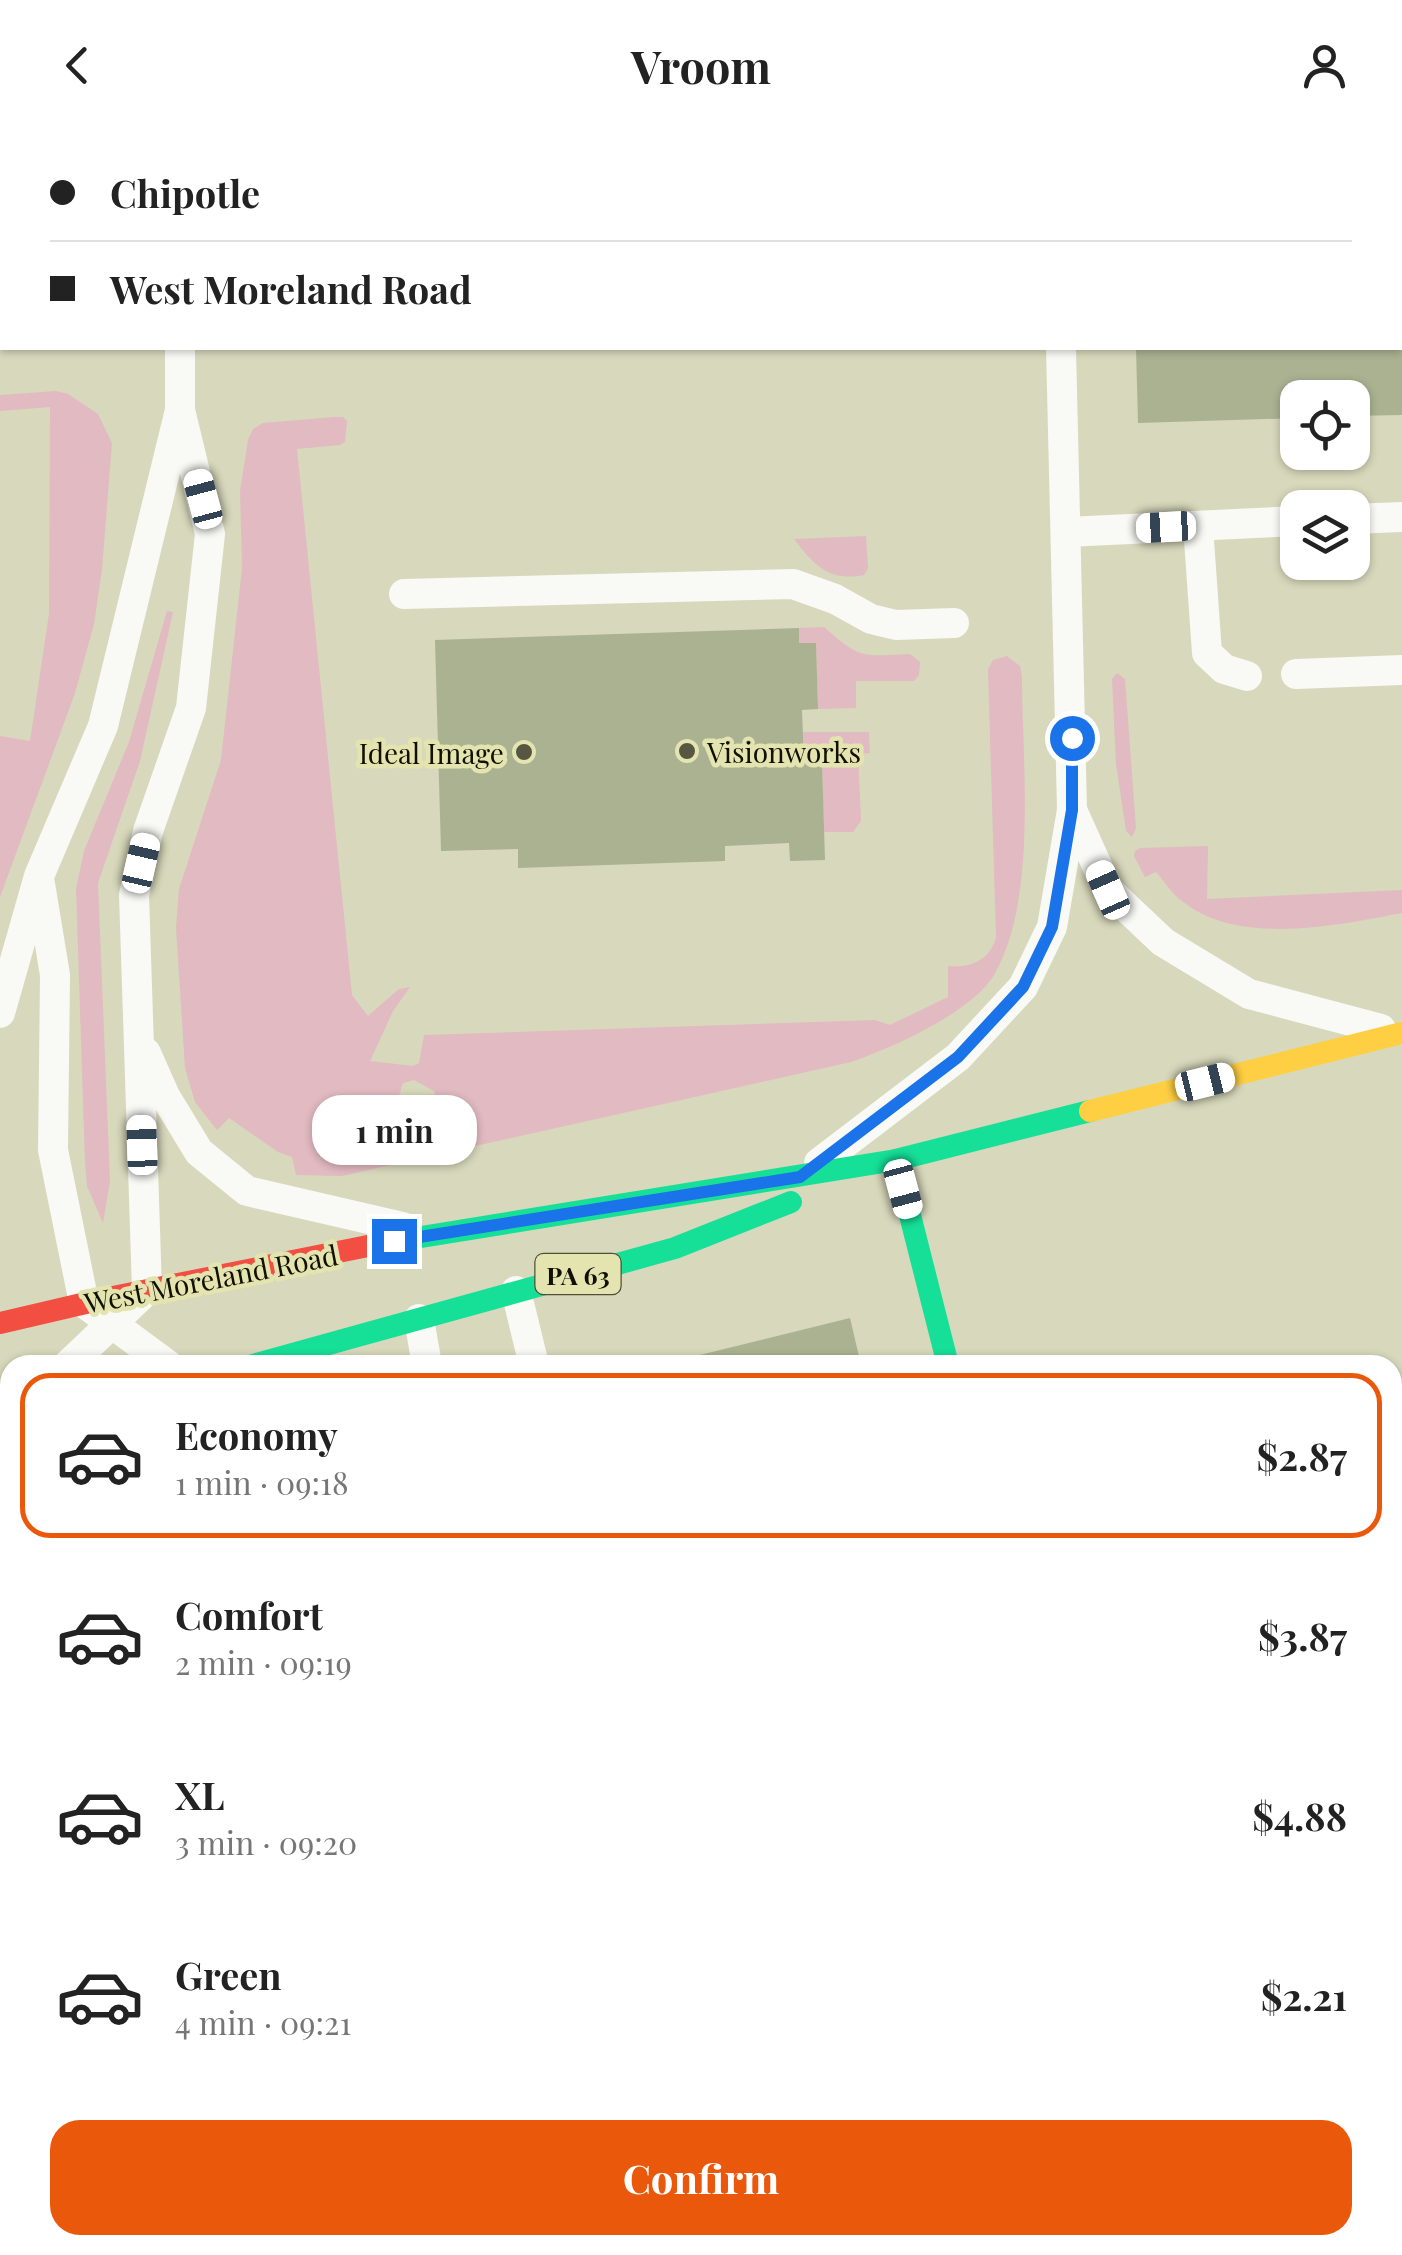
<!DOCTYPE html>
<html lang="en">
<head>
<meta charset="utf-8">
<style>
	body { margin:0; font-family:"Playfair Display",serif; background:#f2f2f2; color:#222; height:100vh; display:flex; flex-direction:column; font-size:38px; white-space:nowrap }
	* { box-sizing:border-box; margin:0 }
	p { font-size:32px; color:#767676 }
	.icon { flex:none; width:55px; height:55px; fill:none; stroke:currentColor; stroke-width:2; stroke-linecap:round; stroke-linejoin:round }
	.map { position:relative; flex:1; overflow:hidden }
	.details { position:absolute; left:0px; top:1225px; width:1402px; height:900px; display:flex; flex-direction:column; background:#fff; border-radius:30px 30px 0 0; box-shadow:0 2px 8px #0004 }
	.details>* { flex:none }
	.hud { position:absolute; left:0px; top:0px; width:1402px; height:220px; box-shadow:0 2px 8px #0004; display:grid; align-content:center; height:220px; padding:0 50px; background:#fff }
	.buttons { position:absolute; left:1280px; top:250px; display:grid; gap:20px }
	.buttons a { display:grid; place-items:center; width:90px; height:90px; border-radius:20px; background:#fff; box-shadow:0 2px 8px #0004; font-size:50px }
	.end { position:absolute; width:45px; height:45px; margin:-22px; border:12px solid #1a73e8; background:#fff; box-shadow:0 0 0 5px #fff }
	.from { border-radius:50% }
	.bubble { position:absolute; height:70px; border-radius:30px; background:#fff; box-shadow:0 2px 8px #0004; font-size:32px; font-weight:700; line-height:70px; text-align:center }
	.car { position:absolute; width:30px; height:60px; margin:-30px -15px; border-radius:12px; box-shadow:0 0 8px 2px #0007; background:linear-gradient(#fff 24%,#345 0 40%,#fff 0 76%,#345 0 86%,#fff 0) }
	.hud b { display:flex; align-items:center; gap:35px; height:95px; font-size:38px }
	.hud b+b { border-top:2px solid #e0e0e0 }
	.hud i { width:25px; height:25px; background:#222 }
	ul { padding:18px 0 0; list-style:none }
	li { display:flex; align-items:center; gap:30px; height:165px; margin:0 20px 15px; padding:0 30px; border:5px solid transparent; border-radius:30px }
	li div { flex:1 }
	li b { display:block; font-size:38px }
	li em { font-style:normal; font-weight:700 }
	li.selected { border-color:#ea580c }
	li>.icon { width:90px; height:90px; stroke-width:1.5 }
	.button { display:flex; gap:20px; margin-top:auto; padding:20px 50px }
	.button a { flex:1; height:115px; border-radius:30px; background:#ea580c; color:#fff; font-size:40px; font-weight:700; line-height:115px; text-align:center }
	header { display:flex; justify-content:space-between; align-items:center; height:130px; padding:0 50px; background:#fff; font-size:45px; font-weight:700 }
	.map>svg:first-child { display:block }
	.green { fill:#e2bac1; fill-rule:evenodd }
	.building { fill:#aab292 }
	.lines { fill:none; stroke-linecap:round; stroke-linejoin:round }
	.lane { stroke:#f9f9f5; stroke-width:30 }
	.street { stroke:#f9f9f5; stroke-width:55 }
	.fast { stroke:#16e098; stroke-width:22 }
	.slow { stroke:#ffcf43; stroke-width:22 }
	.jam { stroke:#f24e42; stroke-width:22 }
	.route { stroke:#1a73e8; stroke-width:12 }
	.poi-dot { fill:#575642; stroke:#e4e4b0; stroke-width:4 }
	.labels { text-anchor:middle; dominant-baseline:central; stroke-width:9; stroke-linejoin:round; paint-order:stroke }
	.shield { fill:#e4e4b0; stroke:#505036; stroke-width:2.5 }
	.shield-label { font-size:25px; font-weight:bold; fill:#111001 }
	.poi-label { font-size:28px; fill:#111001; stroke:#e4e4b0; text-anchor:start }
	.street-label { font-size:28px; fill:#111001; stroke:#e4e4b0 }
</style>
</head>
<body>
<header><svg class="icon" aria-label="back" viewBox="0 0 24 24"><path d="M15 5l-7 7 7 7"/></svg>Vroom<svg class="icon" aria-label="person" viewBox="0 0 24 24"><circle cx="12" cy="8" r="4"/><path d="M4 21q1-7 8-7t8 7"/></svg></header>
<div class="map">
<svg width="1402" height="2125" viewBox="0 0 1402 2125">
	<rect width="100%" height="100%" fill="#d8d8bc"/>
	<!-- green -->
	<g class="green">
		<polygon points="0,0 68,2 2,2 0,198"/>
		<polygon points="56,261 68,264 98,284 112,313 102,439 94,494 75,563 0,767 0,606 30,611 49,484 50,277 0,281 0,265"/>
		<path d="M 334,287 L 343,287 L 347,291 L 345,312 L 340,315 L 297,319 L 352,865 L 368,886 L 399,859 L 410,857 L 393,881 L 370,931 L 413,936 L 419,933 L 424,905 L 875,890 L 890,895 L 948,867 L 948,836 C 970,838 989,831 996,808 L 988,539 L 993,530 L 1007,526 L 1020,536 L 1022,547 C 1022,632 1038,770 994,845 C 972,882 892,918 851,932 L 342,1046 L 296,1045 L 292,1027 L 278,1022 L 229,988 L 217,1000 L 195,972 L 185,938 L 176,798 L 179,759 L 221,630 L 242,438 L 240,361 L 248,310 L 253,299 L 263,293 ZM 414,950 L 434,961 L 442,986 L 438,999 L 411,1003 L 397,992 L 396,975 L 403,953 Z"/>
		<path d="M 866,406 L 868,438 L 864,445 C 829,452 814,435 794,409 Z"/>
		<polygon points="167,481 173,482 140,631 98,753 110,1051 103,1093 87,1056 85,1032 76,759 84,721 129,612"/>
		<path d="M 824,497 C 861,530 862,526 910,524 L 920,532 L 919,545 L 914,551 L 856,551 L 856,578 L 818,579 L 816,514 L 799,513 L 799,498 Z"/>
		<polygon points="1117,543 1125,549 1136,698 1132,707 1126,701 1116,634 1112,549"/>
		<polygon points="803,602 869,602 870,623 858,624 861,691 853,702 824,702 822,632 804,632"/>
		<path d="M 1208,716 L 1207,769 L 1402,760 L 1402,783 C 1338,795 1238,817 1182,771 C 1172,764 1165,752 1156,742 L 1145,747 L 1134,726 L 1135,721 L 1140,718 Z"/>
	</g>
	<!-- building -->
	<g class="building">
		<polygon points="1136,218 1402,218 1402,285 1352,286 1352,268 1298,268 1298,288 1138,293"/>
		<polygon points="799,498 799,513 816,513 818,579 802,580 804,632 822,632 825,730 790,731 789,713 725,716 725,731 518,738 518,719 441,721 435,510"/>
		<polygon points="850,1188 861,1235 663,1235 663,1234"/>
	</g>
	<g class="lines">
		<!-- lane -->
		<g class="lane">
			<polyline points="159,0 159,2"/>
			<polyline points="1054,0 1054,2"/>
			<polyline points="1352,389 1402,387"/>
			<polyline points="1198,396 1207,523 1224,539 1247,546"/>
			<polyline points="1067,402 1298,391"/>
			<polyline points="404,464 793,454 835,469 871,489 896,495 954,493"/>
			<polyline points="1296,544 1402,540"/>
			<polyline points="1072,680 1108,760 1163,812 1249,864 1381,899"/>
			<polyline points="40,754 55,845 53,1020 84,1173 168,1235"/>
			<polyline points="0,883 39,746 103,596 180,280 180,218"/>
			<polyline points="146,923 165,966 199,1022 247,1061 403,1097"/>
			<polyline points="819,1033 958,927 1023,857 1052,797 1072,680 1061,218"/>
			<polyline points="516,1161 534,1235"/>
			<polyline points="419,1189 427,1235"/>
			<polyline points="68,1235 147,1160 134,765 148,701 191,578 210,404 180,280"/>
			<polyline points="0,1695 10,1662"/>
		</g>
		<!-- street -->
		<g class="street">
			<polyline points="1392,1754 1402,1752"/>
			<polyline points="126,2115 126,2125"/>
			<polyline points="1175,2115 1183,2125"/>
		</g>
		<!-- fast -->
		<g class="fast">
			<polyline points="896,1030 948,1235"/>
			<polyline points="378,1114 896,1030 1090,981"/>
			<polyline points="253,1235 675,1118 791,1072"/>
			<polyline points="0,1300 10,1298"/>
		</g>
		<!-- slow -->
		<polyline class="slow" points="1090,981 1402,903"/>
		<!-- jam -->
		<polyline class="jam" points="0,1193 103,1169 378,1114"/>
	</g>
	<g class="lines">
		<!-- route -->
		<polyline class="route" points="394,1111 800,1047 958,927 1023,857 1052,797 1072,680 1072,608"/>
	</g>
	<!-- markers -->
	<g class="poi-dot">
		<circle cx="687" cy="621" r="10"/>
		<circle cx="524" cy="622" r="10"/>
	</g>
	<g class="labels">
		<!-- shield labels -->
		<rect class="shield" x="535.5" y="1124" width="85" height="40" rx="8"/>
		<g class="shield-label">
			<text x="578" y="1144">PA 63</text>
		</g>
		<!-- poi labels -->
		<g class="poi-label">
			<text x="707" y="621">Visionworks</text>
			<text x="504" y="622" text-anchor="end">Ideal Image</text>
		</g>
		<!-- street labels -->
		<g class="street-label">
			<text transform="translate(211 1148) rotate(-11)">West Moreland Road</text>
		</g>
	</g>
</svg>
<div class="buttons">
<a><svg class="icon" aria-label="locate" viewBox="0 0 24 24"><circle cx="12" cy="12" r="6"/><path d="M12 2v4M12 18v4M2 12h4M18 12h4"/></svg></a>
<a><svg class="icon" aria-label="layers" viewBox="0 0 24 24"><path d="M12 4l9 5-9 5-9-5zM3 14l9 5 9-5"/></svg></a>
</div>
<i class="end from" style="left:1072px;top:608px"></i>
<i class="end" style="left:394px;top:1111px"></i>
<div class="bubble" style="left:312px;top:965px;width:165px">1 min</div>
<i class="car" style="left:203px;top:369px;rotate:345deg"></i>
<i class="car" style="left:1166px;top:397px;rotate:267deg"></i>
<i class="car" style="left:141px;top:733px;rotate:13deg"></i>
<i class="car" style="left:1108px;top:760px;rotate:336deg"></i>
<i class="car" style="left:1205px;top:952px;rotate:76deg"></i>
<i class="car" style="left:142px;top:1015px;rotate:358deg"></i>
<i class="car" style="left:903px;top:1059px;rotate:165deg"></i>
<div class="hud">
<b><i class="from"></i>Chipotle</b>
<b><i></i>West Moreland Road</b>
</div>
<section class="details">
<ul>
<li class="selected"><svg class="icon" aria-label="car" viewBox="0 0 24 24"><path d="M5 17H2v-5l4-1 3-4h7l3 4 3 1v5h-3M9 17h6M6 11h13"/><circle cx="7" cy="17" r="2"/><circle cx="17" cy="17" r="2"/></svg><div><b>Economy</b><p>1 min · 09:18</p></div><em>$2.87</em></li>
<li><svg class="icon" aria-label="car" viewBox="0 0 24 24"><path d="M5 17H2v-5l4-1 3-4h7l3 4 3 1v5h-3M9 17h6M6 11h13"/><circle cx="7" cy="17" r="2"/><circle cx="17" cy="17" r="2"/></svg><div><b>Comfort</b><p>2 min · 09:19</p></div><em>$3.87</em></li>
<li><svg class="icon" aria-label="car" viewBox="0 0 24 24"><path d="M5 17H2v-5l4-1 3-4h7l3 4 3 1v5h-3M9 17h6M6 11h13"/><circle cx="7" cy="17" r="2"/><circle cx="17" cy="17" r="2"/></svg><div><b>XL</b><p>3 min · 09:20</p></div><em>$4.88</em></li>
<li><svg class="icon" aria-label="car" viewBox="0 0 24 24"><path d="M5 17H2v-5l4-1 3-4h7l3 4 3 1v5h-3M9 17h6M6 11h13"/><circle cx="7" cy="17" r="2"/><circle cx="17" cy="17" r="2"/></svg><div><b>Green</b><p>4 min · 09:21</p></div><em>$2.21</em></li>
</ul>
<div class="button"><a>Confirm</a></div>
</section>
</div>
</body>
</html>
